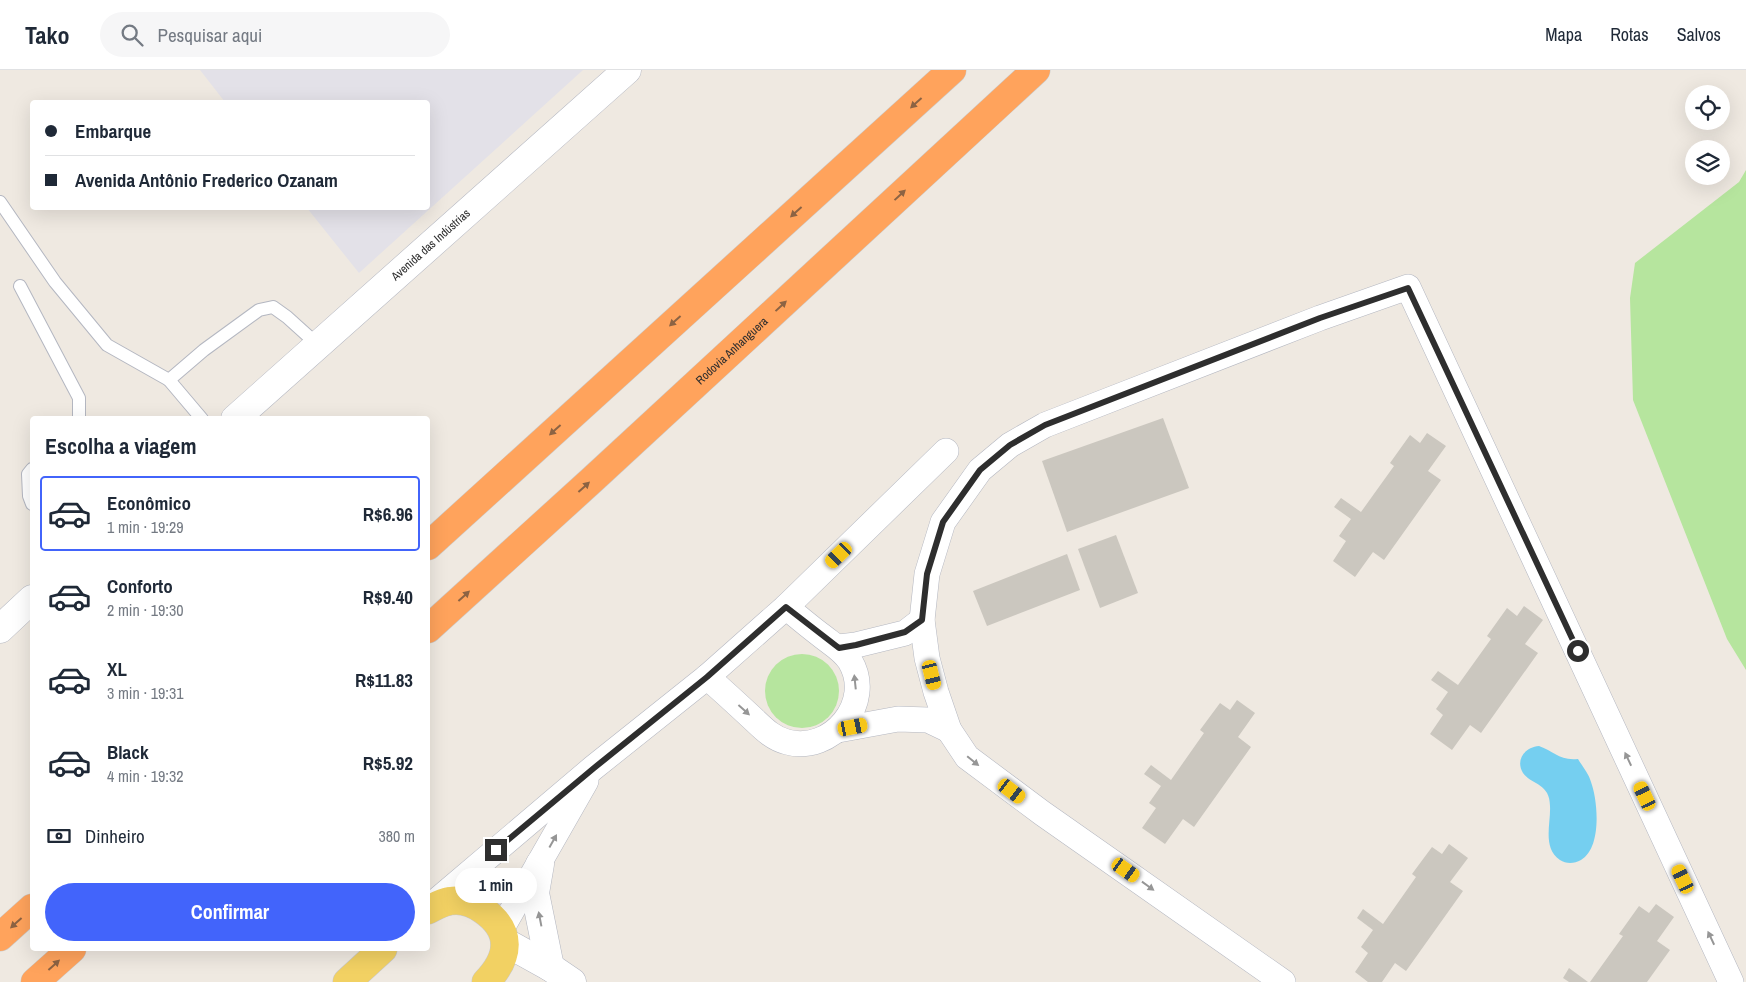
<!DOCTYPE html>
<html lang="pt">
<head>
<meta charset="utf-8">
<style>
	body { margin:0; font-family:"Archivo Narrow",sans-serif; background:#f6f6f7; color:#1f2937; height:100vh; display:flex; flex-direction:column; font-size:19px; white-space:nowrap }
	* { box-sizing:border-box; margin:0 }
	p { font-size:16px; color:#747a83 }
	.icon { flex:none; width:28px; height:28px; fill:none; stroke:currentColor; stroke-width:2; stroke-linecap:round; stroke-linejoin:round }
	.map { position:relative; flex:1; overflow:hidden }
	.drawer { position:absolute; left:30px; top:346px; width:400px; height:535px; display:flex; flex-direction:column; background:#fff; border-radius:5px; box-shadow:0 5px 20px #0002 }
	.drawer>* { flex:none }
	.hud { position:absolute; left:30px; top:30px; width:400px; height:110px; border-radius:5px; box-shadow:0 5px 20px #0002; display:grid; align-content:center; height:110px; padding:0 15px; background:#fff }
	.tools { position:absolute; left:1685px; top:15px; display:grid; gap:10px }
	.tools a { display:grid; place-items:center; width:45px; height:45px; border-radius:50%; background:#fff; box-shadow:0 5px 20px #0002; font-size:25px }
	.end { position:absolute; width:22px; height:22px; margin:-11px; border:6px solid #2e2e2e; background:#fff; box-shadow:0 0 0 2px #fff }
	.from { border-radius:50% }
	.bubble { position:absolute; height:35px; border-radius:18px; background:#fff; box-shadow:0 5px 20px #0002; font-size:16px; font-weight:700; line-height:35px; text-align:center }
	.car { position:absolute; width:15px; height:30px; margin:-15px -8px; border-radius:6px; box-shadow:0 0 4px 1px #0007; background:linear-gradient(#f5c518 24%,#345 0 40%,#f5c518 0 76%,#345 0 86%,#f5c518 0) }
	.hud b { display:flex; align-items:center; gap:18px; height:48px; font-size:19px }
	.hud b+b { border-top:1px solid #e0e1e3 }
	.hud i { width:12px; height:12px; background:#1f2937 }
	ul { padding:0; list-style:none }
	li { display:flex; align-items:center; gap:15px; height:75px; margin:0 10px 8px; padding:0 5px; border:2px solid transparent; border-radius:5px }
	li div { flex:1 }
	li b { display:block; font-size:19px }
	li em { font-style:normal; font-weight:700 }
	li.on { border-color:#4264fb }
	li>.icon { width:45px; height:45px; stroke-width:1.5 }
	h2 { padding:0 15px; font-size:22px; line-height:60px }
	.pay { display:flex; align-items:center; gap:12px; height:55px; padding:0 15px; font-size:19px }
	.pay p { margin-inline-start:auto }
	.action { display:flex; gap:10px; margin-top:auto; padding:10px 15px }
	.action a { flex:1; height:58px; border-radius:30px; background:#4264fb; color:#fff; font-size:20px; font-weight:700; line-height:58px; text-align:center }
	header { display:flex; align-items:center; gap:30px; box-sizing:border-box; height:70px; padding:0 25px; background:#fff; border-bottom:1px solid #e0e1e3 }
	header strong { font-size:24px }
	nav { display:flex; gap:28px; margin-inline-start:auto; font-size:18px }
	.search { width:350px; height:45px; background:#f6f6f7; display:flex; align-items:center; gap:12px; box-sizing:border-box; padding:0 18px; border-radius:28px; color:#747a83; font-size:19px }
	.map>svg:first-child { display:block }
	.industrial { fill:#e3e1e8 }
	.green { fill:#b6e59e }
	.water { fill:#75cff0 }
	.building { fill:#cbc7bf }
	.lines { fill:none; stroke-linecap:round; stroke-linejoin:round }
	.service-casing { stroke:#b4b7c1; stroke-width:14 }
	.minor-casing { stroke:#b4b7c1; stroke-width:26 }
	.tertiary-casing { stroke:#b4b7c1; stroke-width:29 }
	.secondary-casing { stroke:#b4b7c1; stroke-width:29 }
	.primary-casing { stroke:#c9c9c9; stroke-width:29 }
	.motorway-casing { stroke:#c9c9c9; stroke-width:29 }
	.service { stroke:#fff; stroke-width:12 }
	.minor { stroke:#fff; stroke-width:25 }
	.tertiary { stroke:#fff; stroke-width:28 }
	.secondary { stroke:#fff; stroke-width:28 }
	.primary { stroke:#f2d163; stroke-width:28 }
	.motorway { stroke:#ffa35c; stroke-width:28 }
	.oneway { fill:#8c6343 }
	.oneway2 { fill:#969696 }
	.route { stroke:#2e2e2e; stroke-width:6 }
	.labels { text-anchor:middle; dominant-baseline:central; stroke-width:4; stroke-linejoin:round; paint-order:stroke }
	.street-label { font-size:12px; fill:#2e2e2e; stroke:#fff }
</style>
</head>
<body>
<header>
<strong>Tako</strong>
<div class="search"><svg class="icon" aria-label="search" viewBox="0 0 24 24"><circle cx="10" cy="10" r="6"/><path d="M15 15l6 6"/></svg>Pesquisar aqui</div>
<nav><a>Mapa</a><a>Rotas</a><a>Salvos</a></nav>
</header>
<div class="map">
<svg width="1746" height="912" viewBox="0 0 1746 912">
	<rect width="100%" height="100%" fill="#efe9e1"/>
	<!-- industrial -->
	<polygon class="industrial" points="200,0 583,0 359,203 307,138 428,138 428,32 225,32"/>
	<!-- green -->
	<g class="green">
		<polygon points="1746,100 1746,600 1727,569 1633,330 1630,228 1635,193 1739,112"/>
		<circle cx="802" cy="621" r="37"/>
	</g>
	<!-- water -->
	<path class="water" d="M 1539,676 C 1554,681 1559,691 1578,689 C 1582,696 1589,704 1591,712 C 1598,731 1602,778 1581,790 C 1574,794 1566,794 1560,790 C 1542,778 1551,753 1550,736 C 1550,713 1531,715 1523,703 C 1515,690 1525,677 1539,676 Z"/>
	<!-- building -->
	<g class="building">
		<polygon points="1163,348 1189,418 1067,462 1042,391"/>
		<polygon points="1427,363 1446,376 1428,401 1441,410 1384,490 1373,482 1355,507 1333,491 1346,471 1339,466 1351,449 1334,437 1341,428 1361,442 1394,396 1390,393 1410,365 1420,373"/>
		<polygon points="1116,465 1138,523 1100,538 1078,479"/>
		<polygon points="1067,484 1080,520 987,556 973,521"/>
		<polygon points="1524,536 1543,550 1525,574 1538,583 1481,663 1470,655 1452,680 1430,664 1443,645 1436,639 1448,622 1431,610 1438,601 1458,615 1491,569 1487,566 1507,538 1517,546"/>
		<polygon points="1237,630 1255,643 1238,667 1251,677 1194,757 1183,749 1165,774 1142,758 1156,738 1149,733 1161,716 1144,704 1151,695 1171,710 1204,663 1200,660 1220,633 1230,640"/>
		<polygon points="1449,774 1468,788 1450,812 1463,821 1406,901 1395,893 1382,912 1368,912 1355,902 1368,883 1361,877 1373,860 1357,848 1363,839 1383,854 1416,807 1412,804 1432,777 1442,784"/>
		<polygon points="1656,834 1674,847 1657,871 1670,880 1647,912 1590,912 1623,866 1619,864 1639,836 1649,843"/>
		<polygon points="1569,898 1588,912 1569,912 1563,908"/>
	</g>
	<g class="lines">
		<!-- service casing -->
		<g class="service-casing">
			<g id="service">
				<polyline points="0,132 55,212 107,275 169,310"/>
				<polyline points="20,216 79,328 79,349"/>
				<polyline points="202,349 169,310 204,280 259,240 273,237 287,247 318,275"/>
				<polyline points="32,399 28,404 29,426 32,434"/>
			</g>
		</g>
		<!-- minor casing -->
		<g class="minor-casing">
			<g id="minor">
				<polyline points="839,577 856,575 905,563 922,550"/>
				<path d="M 707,607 C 722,620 736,633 750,646 C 761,656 771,668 787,672 C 831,684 875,633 850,591 C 843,580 832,574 822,566 C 810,557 798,547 786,537"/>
				<polyline points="838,660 898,649 928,650 949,660"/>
				<polyline points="428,838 593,698 707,607 786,537 946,381"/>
				<polyline points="502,858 586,711"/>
				<polyline points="1283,912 1042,743 967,687 949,660 936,622 927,588 922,550 927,504 943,452 980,400 1010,375 1045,355 1320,248 1408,217 1731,912"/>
			</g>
		</g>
		<!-- tertiary casing -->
		<g class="tertiary-casing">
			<g id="tertiary">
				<path id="s1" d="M 235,349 L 627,0"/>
				<polyline points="0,559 32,529"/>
			</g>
		</g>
		<!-- secondary casing -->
		<g class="secondary-casing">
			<g id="secondary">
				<polyline points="540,794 535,823 550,897"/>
				<polyline points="505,872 550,897 572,912"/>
			</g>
		</g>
		<!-- primary casing -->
		<g class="primary-casing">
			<g id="primary">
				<path d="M 428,840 C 434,837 442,832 450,831 C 462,829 473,833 483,840 C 513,861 510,887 486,912"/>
				<polyline points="347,912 383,879"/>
			</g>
		</g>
		<!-- motorway casing -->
		<g class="motorway-casing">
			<g id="motorway">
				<polyline points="428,476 952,0"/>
				<path id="s2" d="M 428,559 L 593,409 L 1036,0"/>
				<polyline points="0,867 32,838"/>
				<polyline points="35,912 72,879"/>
			</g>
		</g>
		<!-- service -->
		<use href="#service" class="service"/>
		<!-- minor -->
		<use href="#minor" class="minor"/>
		<!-- tertiary -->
		<use href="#tertiary" class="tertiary"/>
		<!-- secondary -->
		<use href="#secondary" class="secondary"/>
		<!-- primary -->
		<use href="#primary" class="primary"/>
		<!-- motorway -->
		<use href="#motorway" class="motorway"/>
	</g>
	<!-- one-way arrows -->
	<defs><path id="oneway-solid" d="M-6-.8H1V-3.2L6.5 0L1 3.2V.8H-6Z" transform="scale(1.25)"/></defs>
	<g class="oneway">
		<use href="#oneway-solid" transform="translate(916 33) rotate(138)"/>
		<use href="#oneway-solid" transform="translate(900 125) rotate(-43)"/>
		<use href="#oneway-solid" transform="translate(796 142) rotate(138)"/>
		<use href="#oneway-solid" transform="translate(781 236) rotate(-43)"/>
		<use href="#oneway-solid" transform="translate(675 251) rotate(138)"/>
		<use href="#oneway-solid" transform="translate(555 360) rotate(138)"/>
		<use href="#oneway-solid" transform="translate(584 417) rotate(-42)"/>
		<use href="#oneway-solid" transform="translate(464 526) rotate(-42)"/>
		<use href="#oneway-solid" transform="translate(16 853) rotate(138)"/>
		<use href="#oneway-solid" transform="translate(54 895) rotate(-42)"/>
	</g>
	<g class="oneway2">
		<use href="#oneway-solid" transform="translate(855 612) rotate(-96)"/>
		<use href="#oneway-solid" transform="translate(744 640) rotate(42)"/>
		<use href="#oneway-solid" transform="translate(1628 689) rotate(-115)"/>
		<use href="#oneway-solid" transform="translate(973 691) rotate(39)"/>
		<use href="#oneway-solid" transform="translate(553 771) rotate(-61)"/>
		<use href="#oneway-solid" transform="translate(1148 816) rotate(36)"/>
		<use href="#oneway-solid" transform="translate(540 849) rotate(-101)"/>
		<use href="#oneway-solid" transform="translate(1711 868) rotate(-115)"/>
	</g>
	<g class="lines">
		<!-- route -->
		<polyline class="route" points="496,780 594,698 707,607 786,537 839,578 856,575 905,562 922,550 927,504 943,452 980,400 1010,375 1045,355 1320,248 1408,218 1578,581"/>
	</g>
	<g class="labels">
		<!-- street labels -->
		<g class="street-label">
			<text stroke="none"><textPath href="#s1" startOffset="262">Avenida das Indústrias</textPath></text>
			<text stroke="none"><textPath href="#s2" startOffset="412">Rodovia Anhanguera</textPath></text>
		</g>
	</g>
</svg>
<div class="tools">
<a><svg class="icon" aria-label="locate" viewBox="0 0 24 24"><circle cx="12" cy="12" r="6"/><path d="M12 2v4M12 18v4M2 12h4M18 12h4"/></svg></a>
<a><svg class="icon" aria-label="layers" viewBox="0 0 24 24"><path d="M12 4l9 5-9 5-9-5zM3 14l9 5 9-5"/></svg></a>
</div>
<i class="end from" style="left:1578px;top:581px"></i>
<i class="end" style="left:496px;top:780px"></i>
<div class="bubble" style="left:455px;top:798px;width:82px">1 min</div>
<i class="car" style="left:839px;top:485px;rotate:226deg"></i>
<i class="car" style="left:932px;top:605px;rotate:166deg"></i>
<i class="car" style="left:853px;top:657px;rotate:79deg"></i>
<i class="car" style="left:1012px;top:721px;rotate:127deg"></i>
<i class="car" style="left:1645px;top:726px;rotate:335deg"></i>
<i class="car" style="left:1126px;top:800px;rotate:125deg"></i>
<i class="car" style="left:1683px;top:809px;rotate:335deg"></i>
<div class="hud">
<b><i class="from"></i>Embarque</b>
<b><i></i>Avenida Antônio Frederico Ozanam</b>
</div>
<section class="drawer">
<h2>Escolha a viagem</h2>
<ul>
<li class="on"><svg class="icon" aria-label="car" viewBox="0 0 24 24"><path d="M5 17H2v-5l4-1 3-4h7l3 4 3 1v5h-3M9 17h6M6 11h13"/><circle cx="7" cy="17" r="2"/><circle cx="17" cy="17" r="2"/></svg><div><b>Econômico</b><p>1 min · 19:29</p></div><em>R$6.96</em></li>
<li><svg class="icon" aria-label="car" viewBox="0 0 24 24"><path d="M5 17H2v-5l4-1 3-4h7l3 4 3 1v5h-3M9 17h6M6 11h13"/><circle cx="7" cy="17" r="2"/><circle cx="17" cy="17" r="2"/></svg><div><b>Conforto</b><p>2 min · 19:30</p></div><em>R$9.40</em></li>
<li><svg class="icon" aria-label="car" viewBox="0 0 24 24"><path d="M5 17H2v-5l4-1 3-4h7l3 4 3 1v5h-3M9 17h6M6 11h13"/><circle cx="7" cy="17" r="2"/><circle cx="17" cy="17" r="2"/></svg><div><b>XL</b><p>3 min · 19:31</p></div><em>R$11.83</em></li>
<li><svg class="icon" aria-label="car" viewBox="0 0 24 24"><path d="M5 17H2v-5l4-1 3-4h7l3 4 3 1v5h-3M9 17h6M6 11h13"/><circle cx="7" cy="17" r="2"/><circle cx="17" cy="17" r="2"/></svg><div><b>Black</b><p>4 min · 19:32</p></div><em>R$5.92</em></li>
</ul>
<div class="pay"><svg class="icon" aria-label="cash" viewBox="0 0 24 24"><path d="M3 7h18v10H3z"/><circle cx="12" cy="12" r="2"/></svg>Dinheiro<p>380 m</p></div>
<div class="action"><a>Confirmar</a></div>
</section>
</div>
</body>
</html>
